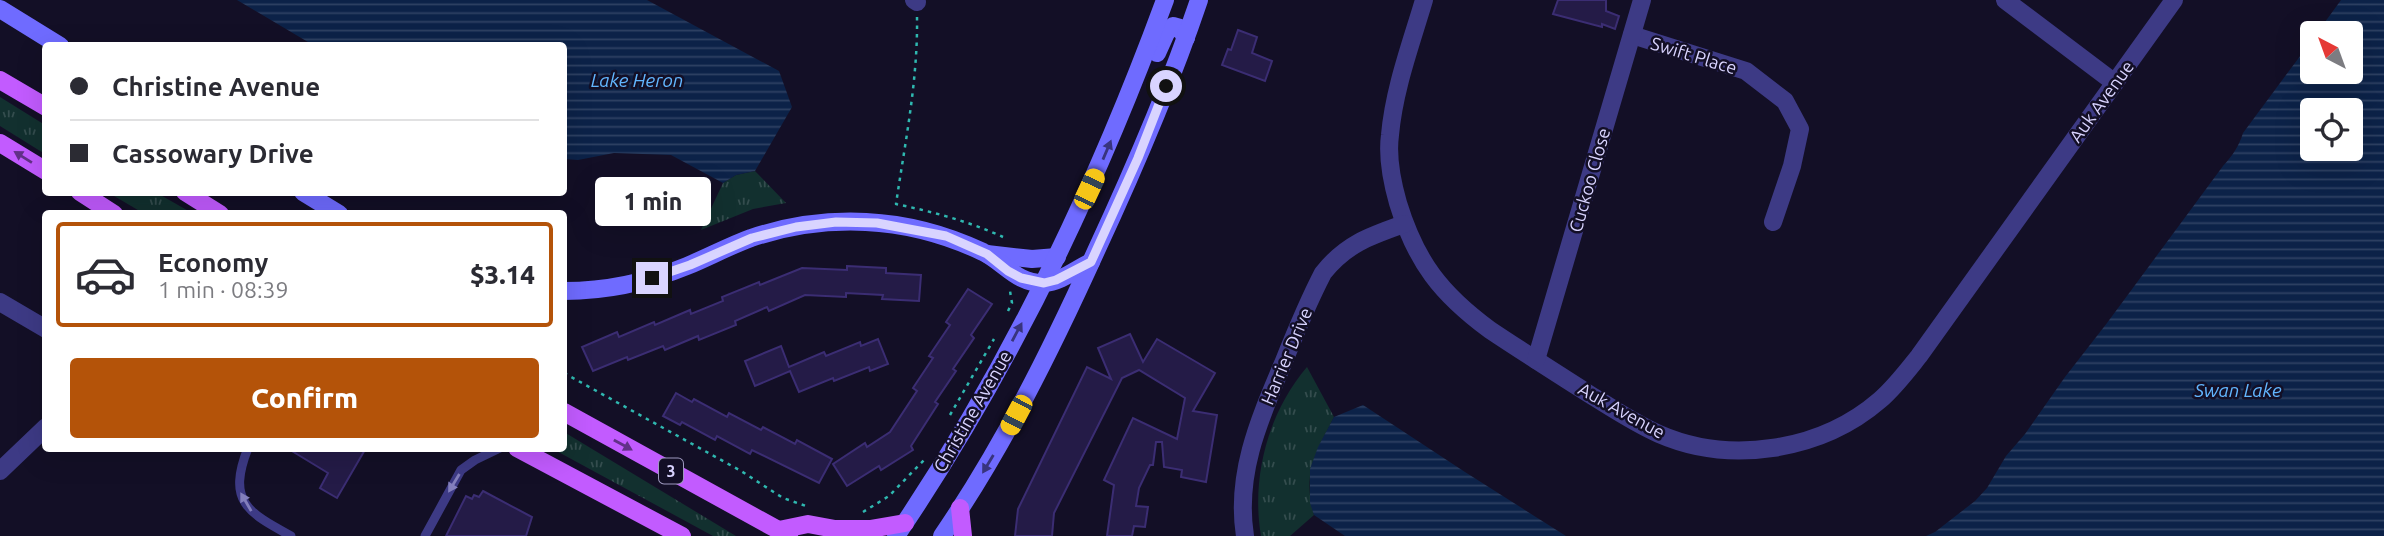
<!DOCTYPE html>
<html lang="en">
<head>
<meta charset="utf-8">
<style>
	body { margin:0; font-family:Ubuntu,sans-serif; background:#f2f2f3; color:#2b2b33; height:100vh; display:flex; flex-direction:column; font-size:26px; white-space:nowrap }
	* { box-sizing:border-box; margin:0 }
	p { font-size:23px; color:#7c7c81 }
	.icon { flex:none; width:38px; height:38px; fill:none; stroke:currentColor; stroke-width:2; stroke-linecap:round; stroke-linejoin:round }
	.map { position:relative; flex:1; overflow:hidden }
	.panel { position:absolute; left:42px; top:210px; width:525px; height:242px; display:flex; flex-direction:column; background:#fff; border-radius:7px; box-shadow:0 7px 28px #0002 }
	.panel>* { flex:none }
	.top-card { position:absolute; left:42px; top:42px; width:525px; height:154px; border-radius:7px; box-shadow:0 7px 28px #0002; display:grid; align-content:center; height:154px; padding:0 28px; background:#fff }
	.needle { width:46px; rotate:319deg }
	.controls { position:absolute; left:2300px; top:21px; display:grid; gap:14px }
	.controls a { display:grid; place-items:center; width:63px; height:63px; border-radius:7px; background:#fff; box-shadow:0 7px 28px #0002; font-size:35px }
	.end { position:absolute; width:32px; height:32px; margin:-16px; border:9px solid #d9d4ff; background:#111; box-shadow:0 0 0 4px #111 }
	.from { border-radius:50% }
	.bubble { position:absolute; height:49px; border-radius:7px; background:#fff; box-shadow:0 7px 28px #0002; font-size:23px; font-weight:800; line-height:49px; text-align:center }
	.car { position:absolute; width:21px; height:42px; margin:-21px -10px; border-radius:9px; box-shadow:0 0 5px 2px #0007; background:linear-gradient(#f5c518 24%,#345 0 40%,#f5c518 0 76%,#345 0 86%,#f5c518 0) }
	.top-card b { display:flex; align-items:center; gap:24px; height:66px; font-size:26px }
	.top-card b+b { border-top:2px solid #e1e1e2 }
	.top-card i { width:18px; height:18px; background:#2b2b33 }
	ul { padding:12px 0 0; list-style:none }
	li { display:flex; align-items:center; gap:21px; height:105px; margin:0 14px 10px; padding:0 14px; border:4px solid #e1e1e2; border-radius:7px }
	li div { flex:1 }
	li b { display:block; font-size:26px }
	li em { font-style:normal; font-weight:800 }
	li.on { border-color:#b45309 }
	li>.icon { width:63px; height:63px; stroke-width:1.5 }
	.button { display:flex; gap:14px; margin-top:auto; padding:14px 28px }
	.button a { flex:1; height:80px; border-radius:7px; background:#b45309; color:#fff; font-size:28px; font-weight:800; line-height:80px; text-align:center }
	.map>svg:first-child { display:block }
	.grass { fill:url(#grass-tufts) }
	.water { fill:url(#water-rules); fill-rule:evenodd }
	.building { fill:#241b47; stroke:#3b2d73; stroke-width:2 }
	.lines { fill:none; stroke-linecap:round; stroke-linejoin:round }
	.path { stroke:#2fb8b0; stroke-width:2.5; stroke-dasharray:3.5 5; stroke-linecap:butt }
	.lane { stroke:#3d3a85; stroke-width:9 }
	.street { stroke:#3d3a85; stroke-width:18 }
	.secondary { stroke:#6f6bff; stroke-width:18 }
	.primary { stroke:#c25bff; stroke-width:18 }
	.oneway { fill:#38347d }
	.oneway2 { fill:#623188 }
	.oneway3 { fill:#837fbc }
	.route { stroke:#d9d4ff; stroke-width:9 }
	.labels { text-anchor:middle; dominant-baseline:central; stroke-width:5; stroke-linejoin:round; paint-order:stroke }
	.shield { fill:#130f26; stroke:#9e99be; stroke-width:2 }
	.shield-label { font-size:16px; font-weight:bold; fill:#d9d4ff }
	.street-label { font-size:18px; fill:#d9d4ff; stroke:#130f26 }
	.water-label { font-size:19px; font-style:italic; fill:#62b6ff; stroke:#130f26 }
</style>
</head>
<body>
<div class="map">
<svg width="2384" height="536" viewBox="0 0 2384 536">
	<defs>
		<pattern id="grass-tufts" width="24" height="20" patternUnits="userSpaceOnUse" patternTransform="scale(1.75)"><rect width="24" height="20" fill="#12302f"/><path d="M3 7l-1-3M5 7V3M7 7l1-3M15 17l-1-3M17 17v-4M19 17l1-3" fill="none" stroke="#344d4e"/></pattern>
		<pattern id="water-rules" width="6" height="5" patternUnits="userSpaceOnUse" patternTransform="scale(1.75)"><rect width="6" height="5" fill="#0c2248"/><path d="M0 2.5h6" fill="none" stroke="#2f4163"/></pattern>
	</defs>
	<rect width="100%" height="100%" fill="#130f26"/>
	<!-- grass -->
	<g class="grass">
		<polygon points="0,97 45,125 45,154 0,126"/>
		<polygon points="755,171 786,203 753,209 701,230 723,183 736,175"/>
		<polygon points="109,193 157,193 192,213 143,213"/>
		<path d="M 1307,367 L 1334,417 C 1316,452 1302,474 1314,515 L 1290,536 L 1261,536 C 1251,477 1268,413 1307,367 Z"/>
		<polygon points="564,432 736,536 713,536 551,448 564,448"/>
	</g>
	<!-- water -->
	<g class="water">
		<polygon points="237,0 647,0 779,71 792,107 755,171 736,175 723,183 671,155 614,153 578,160 564,159 564,46 313,45"/>
		<path d="M 2341,0 L 2384,0 L 2384,536 L 1926,536 L 1935,532 L 1975,501 L 1987,488 L 2006,456 L 2025,434 L 2065,377 L 2107,323 L 2223,166 C 2233,155 2239,146 2243,133 L 2312,40 L 2312,72 L 2350,72 L 2350,33 L 2317,33 ZM 2312,110 L 2350,110 L 2350,149 L 2312,149 Z"/>
		<polygon points="1363,405 1465,472 1566,536 1345,536 1314,515 1310,503 1310,469 1318,447 1334,417"/>
	</g>
	<!-- building -->
	<g class="building">
		<polygon points="1558,0 1606,0 1606,11 1619,16 1615,29 1602,24 1602,27 1553,14"/>
		<polygon points="1238,30 1257,37 1252,53 1272,61 1265,81 1222,65 1228,49 1231,50"/>
		<polygon points="847,266 886,268 886,273 921,275 919,301 882,299 883,295 846,293 846,297 805,295 769,311 767,307 735,321 736,325 699,340 698,336 665,350 663,346 628,360 627,357 593,371 582,347 617,332 619,337 654,322 655,325 690,310 691,314 723,301 722,297 759,282 760,285 802,268 847,270"/>
		<polygon points="968,289 992,304 971,335 974,338 953,369 956,371 935,402 938,404 911,446 913,450 881,470 879,466 847,486 833,464 865,443 867,447 890,432 917,391 913,388 933,358 929,356 950,325 946,322"/>
		<polygon points="1130,334 1143,362 1157,339 1215,373 1193,411 1217,415 1206,482 1181,477 1182,470 1164,467 1162,442 1156,442 1153,465 1150,465 1139,488 1136,506 1148,507 1145,527 1134,526 1132,536 1107,536 1114,485 1104,480 1133,418 1177,439 1185,398 1139,370 1122,378 1054,513 1052,536 1015,536 1018,509 1087,367 1111,379 1098,348"/>
		<polygon points="878,339 888,364 870,371 869,367 834,381 833,378 799,392 790,371 755,386 745,361 781,346 789,367 824,352 826,356 860,342 861,346"/>
		<polygon points="676,393 692,402 694,399 727,417 729,413 761,430 763,427 795,444 797,440 832,459 819,483 752,450 750,454 717,436 715,440 682,422 680,425 663,416"/>
		<polygon points="287,448 366,448 337,498 320,488 328,473"/>
		<polygon points="483,491 532,517 526,536 446,536 466,496 472,499 474,495 479,497"/>
	</g>
	<g class="lines">
		<!-- path -->
		<g class="path">
			<path d="M 917,17 C 918,80 905,143 896,204 C 933,212 968,221 1003,237"/>
			<polyline points="1008,311 1012,303 1010,291"/>
			<polyline points="564,373 741,471 783,498 806,506"/>
			<polyline points="950,415 994,339"/>
			<polyline points="863,512 889,496 924,460"/>
		</g>
		<!-- lane -->
		<g class="lane">
			<path d="M 248,448 C 227,501 247,512 291,536"/>
			<polyline points="425,536 461,470 475,460 500,448"/>
		</g>
		<!-- street -->
		<g class="street">
			<polyline points="914,0 917,2"/>
			<path d="M 1424,0 C 1411,44 1394,89 1390,135 C 1387,157 1392,182 1398,203 C 1416,262 1441,294 1490,330 C 1523,352 1556,373 1589,394 C 1612,408 1634,423 1659,434 C 1730,465 1821,451 1880,400 C 1895,387 1907,371 1919,356 L 2174,0"/>
			<polyline points="2005,0 2115,83"/>
			<polyline points="1632,35 1746,71 1785,101 1800,129 1792,166 1773,222"/>
			<polyline points="0,302 46,329"/>
			<polyline points="1536,360 1642,0"/>
			<polyline points="0,471 46,427"/>
			<path d="M 1245,536 C 1235,473 1260,418 1284,361 C 1296,331 1308,302 1323,273 C 1346,244 1370,236 1404,224"/>
		</g>
		<!-- secondary -->
		<g class="secondary">
			<polyline points="0,9 60,46"/>
			<polyline points="1157,53 1166,33 1173,26 1180,28 1186,38"/>
			<polyline points="303,192 339,214"/>
			<polyline points="987,254 1032,259 1057,257"/>
			<path d="M 564,291 C 606,291 648,282 687,266 C 709,257 729,246 751,238 C 787,226 827,220 866,222 C 907,224 947,235 983,252 C 1005,263 1017,284 1044,283 C 1061,282 1076,269 1091,262"/>
			<path d="M 896,536 C 1009,370 1096,188 1165,0"/>
			<path d="M 942,536 C 1003,447 1051,350 1096,251 C 1134,169 1170,86 1199,0"/>
		</g>
		<!-- primary -->
		<g class="primary">
			<polyline points="0,80 46,107"/>
			<polyline points="0,143 46,171"/>
			<polyline points="80,192 114,214"/>
			<polyline points="185,192 220,214"/>
			<polyline points="564,412 789,536"/>
			<polyline points="517,448 682,536"/>
			<polyline points="960,508 963,536"/>
			<polyline points="779,530 808,524 835,529 870,529 905,523"/>
		</g>
	</g>
	<!-- one-way arrows -->
	<defs><path id="oneway-solid" d="M-6-.8H1V-3.2L6.5 0L1 3.2V.8H-6Z" transform="scale(1.75)"/></defs>
	<g class="oneway">
		<use href="#oneway-solid" transform="translate(1107 150) rotate(-67)"/>
		<use href="#oneway-solid" transform="translate(1017 332) rotate(-62)"/>
		<use href="#oneway-solid" transform="translate(988 464) rotate(121)"/>
	</g>
	<g class="oneway2">
		<use href="#oneway-solid" transform="translate(23 157) rotate(-148)"/>
		<use href="#oneway-solid" transform="translate(623 445) rotate(29)"/>
	</g>
	<g class="oneway3">
		<use href="#oneway-solid" transform="translate(454 483) rotate(121)"/>
		<use href="#oneway-solid" transform="translate(246 502) rotate(-120)"/>
	</g>
	<g class="lines">
		<!-- route -->
		<polyline class="route" points="652,278 690,265 752,238 796,227 836,222 877,223 946,236 987,254 1008,271 1021,278 1044,283 1056,280 1091,262 1138,158 1166,86"/>
	</g>
	<g class="labels">
		<!-- shield labels -->
		<rect class="shield" x="659" y="458.5" width="24" height="25" rx="5"/>
		<g class="shield-label">
			<text x="671" y="471">3</text>
		</g>
		<!-- street labels -->
		<g class="street-label">
			<text transform="translate(1694 55) rotate(17)">Swift Place</text>
			<text transform="translate(2101 101) rotate(-54)">Auk Avenue</text>
			<text transform="translate(1589 180) rotate(-74)">Cuckoo Close</text>
			<text transform="translate(1286 356) rotate(-67)">Harrier Drive</text>
			<text transform="translate(1622 410) rotate(29)">Auk Avenue</text>
			<text transform="translate(972 411) rotate(-60)">Christine Avenue</text>
		</g>
		<!-- water labels -->
		<g class="water-label">
			<text x="637" y="80">Lake Heron</text>
			<text x="2238" y="390">Swan Lake</text>
		</g>
	</g>
</svg>
<div class="controls">
<a><svg class="needle" viewBox="-14 -14 28 28"><path d="M0-13l5 13h-10z" fill="#e53935"/><path d="M0 13l5-13h-10z" fill="#7c7c81"/></svg></a>
<a><svg class="icon" aria-label="locate" viewBox="0 0 24 24"><circle cx="12" cy="12" r="6"/><path d="M12 2v4M12 18v4M2 12h4M18 12h4"/></svg></a>
</div>
<i class="end from" style="left:1166px;top:86px"></i>
<i class="end" style="left:652px;top:278px"></i>
<div class="bubble" style="left:595px;top:177px;width:116px">1 min</div>
<i class="car" style="left:1089px;top:189px;rotate:25deg"></i>
<i class="car" style="left:1016px;top:415px;rotate:208deg"></i>
<div class="top-card">
<b><i class="from"></i>Christine Avenue</b>
<b><i></i>Cassowary Drive</b>
</div>
<section class="panel">
<ul>
<li class="on"><svg class="icon" aria-label="car" viewBox="0 0 24 24"><path d="M5 17H2v-5l4-1 3-4h7l3 4 3 1v5h-3M9 17h6M6 11h13"/><circle cx="7" cy="17" r="2"/><circle cx="17" cy="17" r="2"/></svg><div><b>Economy</b><p>1 min · 08:39</p></div><em>$3.14</em></li>
</ul>
<div class="button"><a>Confirm</a></div>
</section>
</div>
</body>
</html>
